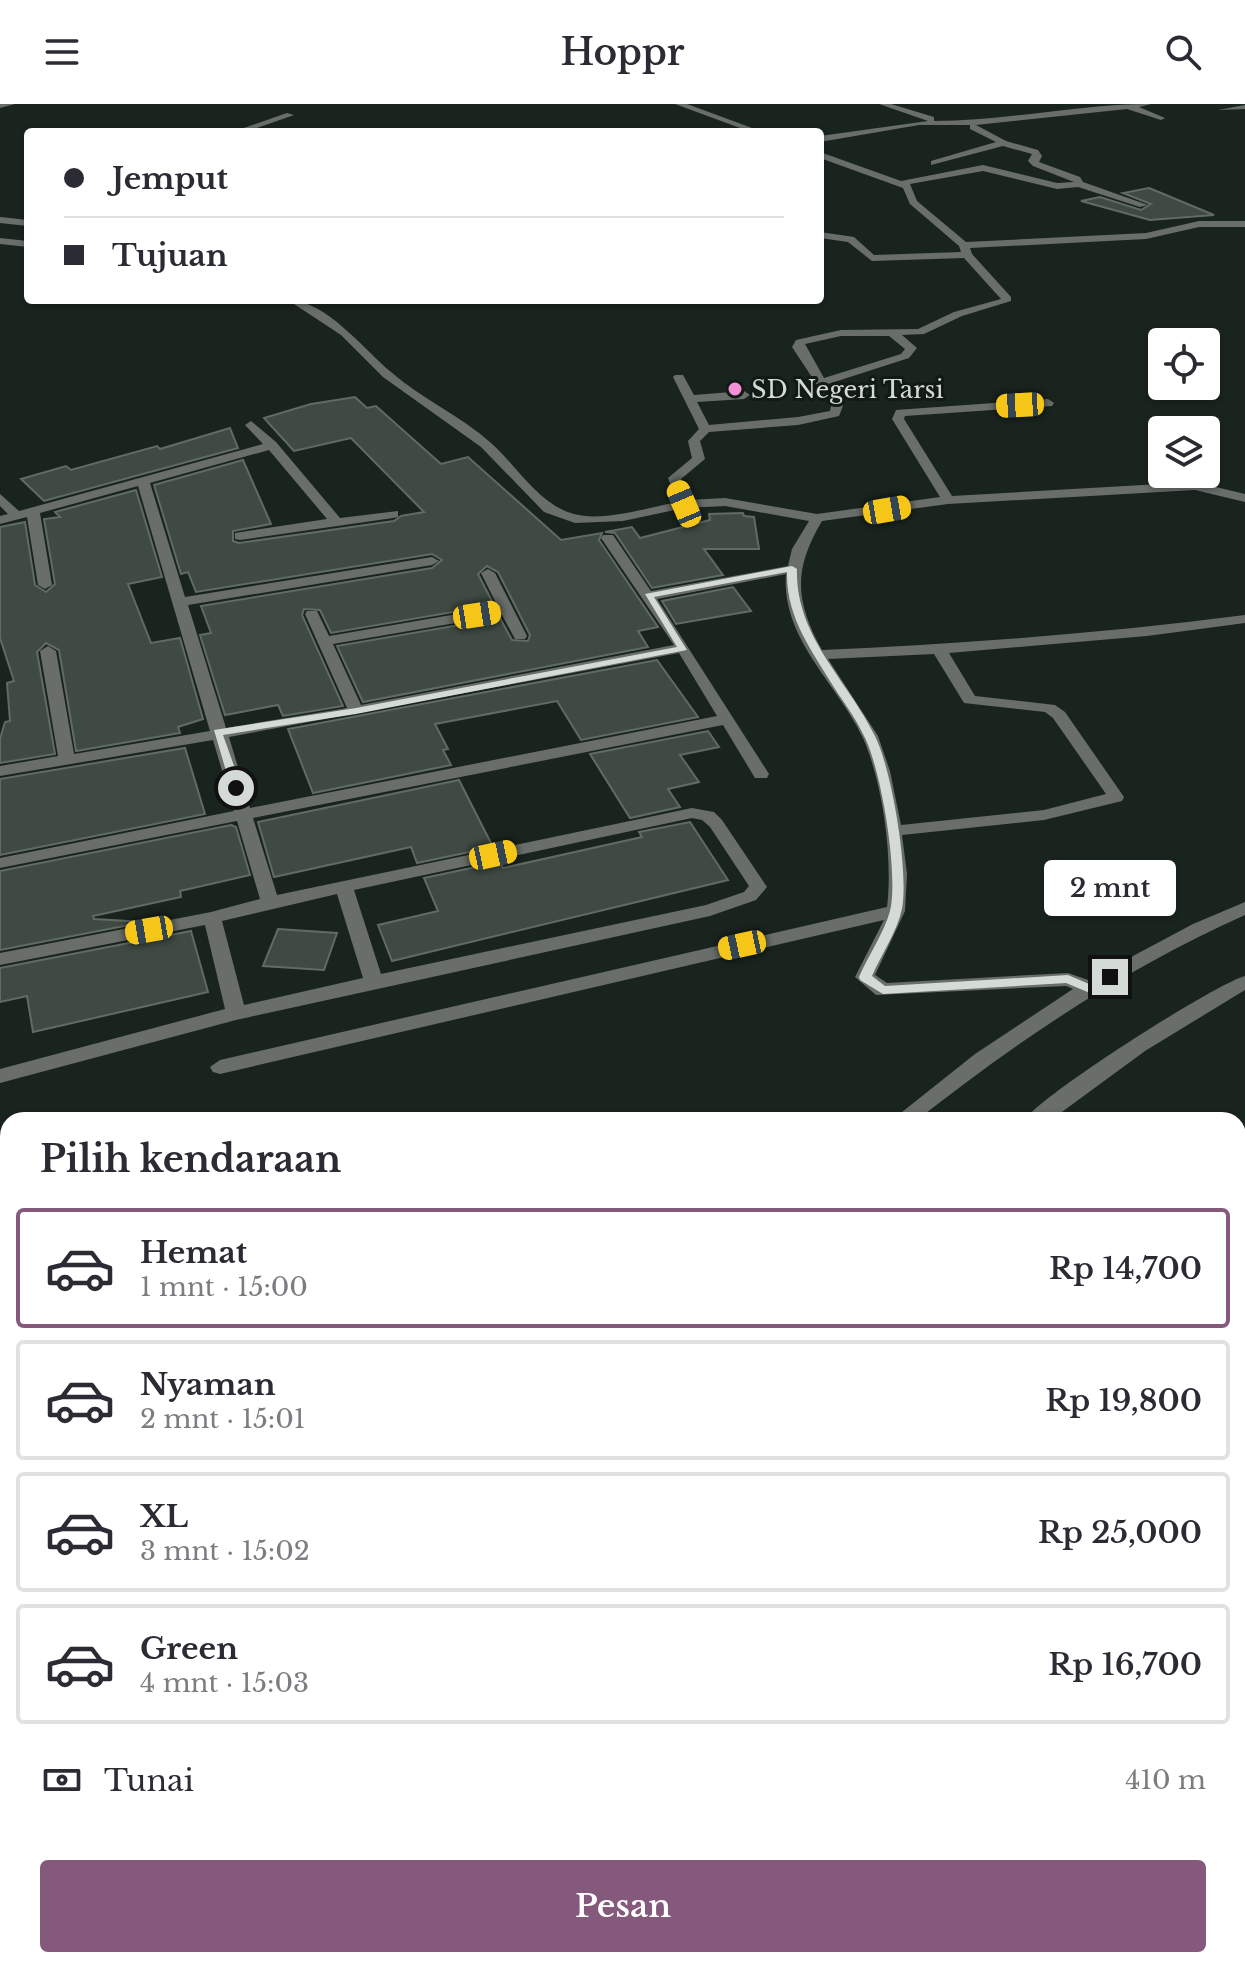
<!DOCTYPE html>
<html lang="id">
<head>
<meta charset="utf-8">
<style>
	body { margin:0; font-family:"Libre Baskerville",serif; background:#f2f2f3; color:#2b2b33; height:100vh; display:flex; flex-direction:column; font-size:30px; white-space:nowrap }
	* { box-sizing:border-box; margin:0 }
	p { font-size:26px; color:#7c7c81 }
	.icon { flex:none; width:44px; height:44px; fill:none; stroke:currentColor; stroke-width:2; stroke-linecap:round; stroke-linejoin:round }
	.map { position:relative; flex:1; overflow:hidden }
	.drawer { position:absolute; left:0px; top:1008px; width:1246px; height:856px; display:flex; flex-direction:column; background:#fff; border-radius:24px 24px 0 0; box-shadow:0 2px 6px #0004 }
	.drawer>* { flex:none }
	.hud { position:absolute; left:24px; top:24px; width:800px; height:176px; border-radius:8px; box-shadow:0 2px 6px #0004; display:grid; align-content:center; height:176px; padding:0 40px; background:#fff }
	.tools { position:absolute; left:1148px; top:224px; display:grid; gap:16px }
	.tools a { display:grid; place-items:center; width:72px; height:72px; border-radius:8px; background:#fff; box-shadow:0 2px 6px #0004; font-size:40px }
	.end { position:absolute; width:36px; height:36px; margin:-18px; border:10px solid #d4dad6; background:#111; box-shadow:0 0 0 4px #111 }
	.from { border-radius:50% }
	.bubble { position:absolute; height:56px; border-radius:8px; background:#fff; box-shadow:0 2px 6px #0004; font-size:26px; font-weight:600; line-height:56px; text-align:center }
	.car { position:absolute; width:24px; height:48px; margin:-24px -12px; border-radius:10px; box-shadow:0 0 6px 2px #0007; background:linear-gradient(#f5c518 24%,#345 0 40%,#f5c518 0 76%,#345 0 86%,#f5c518 0) }
	.hud b { display:flex; align-items:center; gap:28px; height:76px; font-size:30px }
	.hud b+b { border-top:2px solid #e1e1e2 }
	.hud i { width:20px; height:20px; background:#2b2b33 }
	ul { padding:0; list-style:none }
	li { display:flex; align-items:center; gap:24px; height:120px; margin:0 16px 12px; padding:0 24px; border:4px solid #e1e1e2; border-radius:8px }
	li div { flex:1 }
	li b { display:block; font-size:30px }
	li em { font-style:normal; font-weight:600 }
	li.active { border-color:#85597c }
	li>.icon { width:72px; height:72px; stroke-width:1.5 }
	h2 { padding:0 40px; font-size:36px; line-height:96px }
	.pay { display:flex; align-items:center; gap:20px; height:88px; padding:0 40px; font-size:30px }
	.pay p { margin-inline-start:auto }
	.button { display:flex; gap:16px; margin-top:auto; padding:16px 40px }
	.button a { flex:1; height:92px; border-radius:8px; background:#85597c; color:#fff; font-size:32px; font-weight:600; line-height:92px; text-align:center }
	header { display:flex; justify-content:space-between; align-items:center; height:104px; padding:0 40px; background:#fff; font-size:36px; font-weight:600 }
	.map>svg:first-child { display:block }
	.building { fill:#3f4a43; stroke:#606b64; stroke-width:2 }
	.lines { fill:none; stroke-linecap:round; stroke-linejoin:round }
	.minor { fill:#696e6b; fill-rule:evenodd }
	.route { fill:#d4dad6 }
	.poi-dot { fill:#f291d6; stroke:#111a15; stroke-width:3 }
	.labels { text-anchor:middle; dominant-baseline:central; stroke-width:6; stroke-linejoin:round; paint-order:stroke }
	.far-poi-label { font-size:24px; fill:#d4dad6; stroke:#111a15; text-anchor:start }
</style>
</head>
<body>
<header><svg class="icon" aria-label="menu" viewBox="0 0 24 24"><path d="M4 6h16M4 12h16M4 18h16"/></svg>Hoppr<svg class="icon" aria-label="search" viewBox="0 0 24 24"><circle cx="10" cy="10" r="6"/><path d="M15 15l6 6"/></svg></header>
<div class="map">
<svg width="1245" height="1864" viewBox="0 0 1245 1864">
	<rect width="100%" height="100%" fill="#1a241e"/>
	<!-- building -->
	<g class="building">
		<polygon points="1149,84 1214,111 1150,116 1081,97 1100,93 1141,106 1151,100 1123,89"/>
		<polygon points="355,293 367,304 376,302 441,360 468,353 561,436 602,429 599,436 658,523 638,527 648,543 363,598 337,542 500,514 512,536 528,537 530,531 498,468 487,462 478,470 494,501 331,529 320,506 304,505 302,511 343,602 283,612 278,601 225,611 200,531 211,529 201,502 432,464 442,456 432,450 196,488 188,468 181,470 154,381 243,356 271,420 233,427 233,437 239,439 394,417 401,412 424,408 351,334 294,347 264,314 311,300"/>
		<polygon points="230,324 238,344 44,397 21,375 66,362 71,366 157,342 160,345"/>
		<polygon points="136,386 162,473 128,480 151,539 180,534 203,615 178,623 180,629 76,647 59,546 46,539 37,548 55,650 0,659 0,635 5,618 10,617 7,579 14,577 0,534 0,423 25,418 35,481 46,488 55,480 44,415 60,413 55,408"/>
		<polygon points="743,409 744,412 754,413 759,445 704,445 723,471 652,484 615,429 605,428 632,423 640,434 710,416 709,410"/>
		<polygon points="733,483 751,507 676,520 662,497"/>
		<polygon points="657,556 698,613 581,636 557,597 435,620 448,645 443,646 451,661 313,689 288,625"/>
		<polygon points="708,627 719,643 680,651 699,678 668,685 680,703 630,714 590,650"/>
		<polygon points="185,644 205,710 0,751 0,675"/>
		<polygon points="459,676 493,743 417,759 411,743 274,773 258,718"/>
		<polygon points="690,718 728,776 392,857 378,821 438,807 424,774 500,758 503,764 642,733 639,728"/>
		<polygon points="231,721 236,723 250,771 180,787 181,793 93,812 94,815 145,818 0,846 0,767"/>
		<polygon points="278,825 337,829 324,866 263,862"/>
		<polygon points="191,827 208,888 33,928 27,892 0,898 0,864"/>
	</g>
	<g class="lines">
		<!-- minor -->
		<g class="minor">
			<polygon points="0,0 15,0 0,4"/>
			<polygon points="675,0 687,0 763,28 751,28"/>
			<path d="M 879,0 L 891,0 L 934,13 L 934,17 C 1007,17 1078,0 1151,0 L 1139,3 L 1165,14 L 1161,16 L 1127,5 L 976,21 L 1006,37 L 1038,46 L 1042,52 L 1039,58 L 1080,73 L 1083,78 L 1148,101 L 1140,103 L 1078,83 L 1057,85 L 983,67 L 910,80 L 917,97 L 966,138 L 1146,129 L 1199,117 L 1245,117 L 1245,123 L 1199,123 L 1146,135 L 970,144 L 972,150 L 1011,193 L 1011,197 L 962,212 L 924,230 L 902,231 L 917,244 L 909,254 L 828,280 L 843,302 L 839,312 L 798,321 L 709,328 L 700,337 L 705,355 L 681,375 L 689,396 L 725,394 L 817,410 L 940,393 L 892,315 L 896,306 L 1048,295 L 1054,299 L 1052,302 L 905,312 L 904,315 L 952,392 L 1195,378 L 1245,390 L 1245,398 L 1195,386 L 948,400 L 822,417 C 793,466 795,497 822,546 C 964,540 1104,529 1245,511 L 1245,519 L 1147,532 L 949,549 L 975,592 L 1055,601 L 1065,608 L 1124,693 L 1122,697 L 1044,716 L 902,731 L 907,770 L 905,807 L 875,871 L 887,879 L 1068,869 L 1088,876 L 1193,820 L 1245,798 L 1245,811 C 1126,864 1020,935 917,1016 L 892,1016 L 975,950 L 1073,885 L 1066,882 L 876,891 L 855,873 L 884,816 L 220,970 L 213,968 L 210,963 L 220,956 L 887,803 C 893,754 883,680 863,634 C 838,580 781,535 786,470 L 657,495 L 769,670 L 767,674 L 755,674 L 723,621 L 253,714 L 277,791 L 692,704 L 714,708 L 722,716 L 767,783 L 756,796 L 710,812 L 236,916 L 0,979 L 0,965 L 225,905 L 205,821 L 0,861 L 0,849 L 211,808 L 260,795 L 237,717 L 0,764 L 0,754 L 234,707 L 213,636 L 0,672 L 0,662 L 58,652 L 40,547 L 48,542 L 56,547 L 74,650 L 210,627 L 138,382 L 40,409 L 52,481 L 45,485 L 38,481 L 27,413 L 0,420 L 0,412 L 8,410 L 0,402 L 0,390 L 19,407 L 263,340 L 245,321 L 251,317 L 276,338 L 340,414 L 398,407 L 398,413 L 393,414 L 240,436 L 235,435 L 235,429 L 327,415 L 269,346 L 150,379 L 185,493 L 432,453 L 439,457 L 432,461 L 188,501 L 226,624 L 347,604 L 305,510 L 307,507 L 317,507 L 329,532 L 498,503 L 481,469 L 488,465 L 495,469 L 527,532 L 525,535 L 515,535 L 502,511 L 333,540 L 361,601 L 674,541 L 601,434 L 603,431 L 613,431 L 651,487 L 788,462 L 792,445 L 809,417 L 725,402 L 684,404 L 623,417 L 575,419 L 544,408 L 481,343 L 383,273 L 341,231 L 288,196 C 326,196 363,245 391,268 C 422,295 461,312 491,339 C 517,362 539,401 574,410 C 602,418 648,404 677,398 L 668,374 L 692,354 L 688,337 L 699,325 L 673,273 L 675,271 L 683,271 L 694,291 L 744,287 L 750,291 L 744,295 L 697,298 L 709,321 L 798,313 L 830,307 L 831,302 L 792,243 L 796,236 L 841,226 L 918,225 L 954,208 L 1001,195 L 964,154 L 872,157 L 848,138 L 820,134 L 820,128 L 854,133 L 874,151 L 961,148 L 959,142 L 910,100 L 903,84 L 820,54 L 820,48 L 901,77 L 983,61 L 1057,79 L 1074,78 L 1033,62 L 1028,57 L 1032,50 L 1003,42 L 931,61 L 931,57 L 996,38 L 970,25 L 970,21 L 919,21 L 820,38 L 820,32 L 928,17 ZM 841,232 L 889,232 L 905,245 L 901,250 L 824,274 L 805,240 ZM 679,549 L 717,612 L 250,704 L 229,633 ZM 934,550 L 964,599 L 1045,608 L 1053,614 L 1106,690 L 1044,706 L 901,721 L 890,667 L 878,632 L 828,555 ZM 692,714 L 702,716 L 710,723 L 749,782 L 744,788 L 706,801 L 381,870 L 354,786 ZM 337,790 L 363,874 L 244,901 L 222,817 Z"/>
			<polygon points="1245,1 1245,5 1218,6"/>
			<polygon points="287,9 294,11 245,28 232,28"/>
			<polygon points="0,113 28,116 28,122 0,119"/>
			<polygon points="0,134 28,137 28,143 0,140"/>
			<path d="M 1245,872 L 1245,886 L 1145,947 L 1051,1016 L 1025,1016 C 1039,992 1215,880 1245,872 Z"/>
			<polygon points="1238,1682 1245,1685 1245,1724 1238,1721"/>
			<polygon points="127,1856 163,1856 160,1864 124,1864"/>
			<polygon points="291,1856 326,1856 323,1864 288,1864"/>
		</g>
	</g>
	<!-- route -->
	<path class="route" d="M 792,462 L 797,465 C 795,532 847,575 875,632 C 892,666 909,768 902,805 C 897,828 881,851 872,872 L 885,882 L 1068,871 L 1089,880 L 1110,869 L 1114,870 L 1114,876 L 1090,889 L 1066,879 L 883,890 L 860,876 L 859,873 C 868,852 884,829 890,807 C 899,771 881,664 864,632 C 856,615 845,600 835,585 C 812,547 786,514 787,468 L 654,493 L 687,546 L 356,610 L 223,631 L 242,684 L 236,687 L 231,684 L 214,626 L 356,604 L 677,543 L 645,490 Z"/>
	<!-- markers -->
	<circle class="poi-dot" cx="735" cy="285" r="8"/>
	<g class="labels">
		<!-- far-poi labels -->
		<g class="far-poi-label">
			<text x="751" y="285">SD Negeri Tarsi</text>
		</g>
	</g>
</svg>
<div class="tools">
<a><svg class="icon" aria-label="locate" viewBox="0 0 24 24"><circle cx="12" cy="12" r="6"/><path d="M12 2v4M12 18v4M2 12h4M18 12h4"/></svg></a>
<a><svg class="icon" aria-label="layers" viewBox="0 0 24 24"><path d="M12 4l9 5-9 5-9-5zM3 14l9 5 9-5"/></svg></a>
</div>
<i class="end from" style="left:236px;top:684px"></i>
<i class="end" style="left:1110px;top:873px"></i>
<div class="bubble" style="left:1044px;top:756px;width:132px">2 mnt</div>
<i class="car" style="left:1020px;top:301px;rotate:267deg"></i>
<i class="car" style="left:684px;top:400px;rotate:337deg"></i>
<i class="car" style="left:887px;top:406px;rotate:80deg"></i>
<i class="car" style="left:477px;top:511px;rotate:81deg"></i>
<i class="car" style="left:493px;top:751px;rotate:78deg"></i>
<i class="car" style="left:149px;top:826px;rotate:260deg"></i>
<i class="car" style="left:742px;top:841px;rotate:258deg"></i>
<div class="hud">
<b><i class="from"></i>Jemput</b>
<b><i></i>Tujuan</b>
</div>
<section class="drawer">
<h2>Pilih kendaraan</h2>
<ul>
<li class="active"><svg class="icon" aria-label="car" viewBox="0 0 24 24"><path d="M5 17H2v-5l4-1 3-4h7l3 4 3 1v5h-3M9 17h6M6 11h13"/><circle cx="7" cy="17" r="2"/><circle cx="17" cy="17" r="2"/></svg><div><b>Hemat</b><p>1 mnt · 15:00</p></div><em>Rp 14,700</em></li>
<li><svg class="icon" aria-label="car" viewBox="0 0 24 24"><path d="M5 17H2v-5l4-1 3-4h7l3 4 3 1v5h-3M9 17h6M6 11h13"/><circle cx="7" cy="17" r="2"/><circle cx="17" cy="17" r="2"/></svg><div><b>Nyaman</b><p>2 mnt · 15:01</p></div><em>Rp 19,800</em></li>
<li><svg class="icon" aria-label="car" viewBox="0 0 24 24"><path d="M5 17H2v-5l4-1 3-4h7l3 4 3 1v5h-3M9 17h6M6 11h13"/><circle cx="7" cy="17" r="2"/><circle cx="17" cy="17" r="2"/></svg><div><b>XL</b><p>3 mnt · 15:02</p></div><em>Rp 25,000</em></li>
<li><svg class="icon" aria-label="car" viewBox="0 0 24 24"><path d="M5 17H2v-5l4-1 3-4h7l3 4 3 1v5h-3M9 17h6M6 11h13"/><circle cx="7" cy="17" r="2"/><circle cx="17" cy="17" r="2"/></svg><div><b>Green</b><p>4 mnt · 15:03</p></div><em>Rp 16,700</em></li>
</ul>
<div class="pay"><svg class="icon" aria-label="cash" viewBox="0 0 24 24"><path d="M3 7h18v10H3z"/><circle cx="12" cy="12" r="2"/></svg>Tunai<p>410 m</p></div>
<div class="button"><a>Pesan</a></div>
</section>
</div>
</body>
</html>
